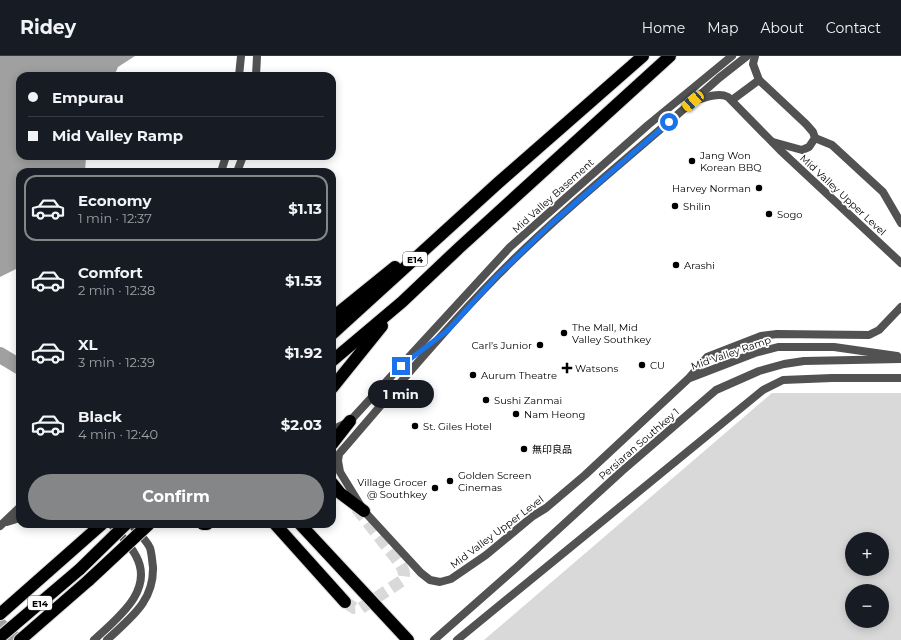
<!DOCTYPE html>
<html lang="en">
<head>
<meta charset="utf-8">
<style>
	body { margin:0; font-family:Montserrat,"Noto Sans SC",sans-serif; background:#20242c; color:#f1f3f6; height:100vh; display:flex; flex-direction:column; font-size:15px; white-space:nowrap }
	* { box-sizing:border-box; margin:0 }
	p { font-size:13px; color:#9ea1a6 }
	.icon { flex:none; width:22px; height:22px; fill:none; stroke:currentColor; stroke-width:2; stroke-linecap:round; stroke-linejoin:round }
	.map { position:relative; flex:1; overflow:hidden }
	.panel { position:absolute; left:16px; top:112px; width:320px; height:360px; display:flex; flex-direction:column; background:#171b24; border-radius:12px; box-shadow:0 2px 10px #0003 }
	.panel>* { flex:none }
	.hud { position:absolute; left:16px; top:16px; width:320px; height:88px; border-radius:12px; box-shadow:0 2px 10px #0003; display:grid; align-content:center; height:88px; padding:0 12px; background:#171b24 }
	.buttons { position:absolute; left:845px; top:476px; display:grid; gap:8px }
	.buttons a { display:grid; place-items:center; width:44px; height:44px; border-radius:50%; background:#171b24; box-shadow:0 2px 10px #0003; font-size:20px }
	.end { position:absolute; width:18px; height:18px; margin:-9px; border:5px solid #1a73e8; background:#fff; box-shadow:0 0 0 2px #fff }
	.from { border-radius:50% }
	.bubble { position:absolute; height:28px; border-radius:14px; background:#171b24; box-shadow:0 2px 10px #0003; font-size:13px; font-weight:700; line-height:28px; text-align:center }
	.car { position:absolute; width:12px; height:24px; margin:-12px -6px; border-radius:5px; box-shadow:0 0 3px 1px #0007; background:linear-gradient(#f5c518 24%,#345 0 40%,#f5c518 0 76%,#345 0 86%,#f5c518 0) }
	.hud b { display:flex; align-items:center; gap:14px; height:38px; font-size:15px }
	.hud b+b { border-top:1px solid #363941 }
	.hud i { width:10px; height:10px; background:#f1f3f6 }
	ul { padding:7px 0 0; list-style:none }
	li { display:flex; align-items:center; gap:12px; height:66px; margin:0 8px 6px; padding:0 4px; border:2px solid transparent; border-radius:12px }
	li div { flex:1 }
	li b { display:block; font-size:15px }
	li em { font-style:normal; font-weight:700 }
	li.on { border-color:#858687 }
	li>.icon { width:36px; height:36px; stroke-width:1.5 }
	.primary-button { display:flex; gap:8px; margin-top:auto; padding:8px 12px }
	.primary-button a { flex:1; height:46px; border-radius:24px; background:#858687; color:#fff; font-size:16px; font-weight:700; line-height:46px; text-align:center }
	header { display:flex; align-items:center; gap:24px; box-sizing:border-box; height:56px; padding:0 20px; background:#171b24; border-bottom:1px solid #363941 }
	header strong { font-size:19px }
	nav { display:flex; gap:22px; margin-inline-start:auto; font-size:14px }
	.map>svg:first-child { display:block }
	.green { fill:#d9d9d9; fill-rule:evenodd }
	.water { fill:#a0a0a0 }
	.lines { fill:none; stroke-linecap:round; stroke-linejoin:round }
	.river { stroke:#a0a0a0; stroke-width:16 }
	.motorway-tunnel { stroke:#d9d9d9; stroke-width:12; stroke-dasharray:12 6; stroke-linecap:butt }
	.motorway-casing { stroke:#dbdbdb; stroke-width:14 }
	.minor { stroke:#525252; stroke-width:8 }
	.motorway { stroke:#000; stroke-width:12 }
	.motorway-bridge-casing { stroke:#dbdbdb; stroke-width:14; stroke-linecap:butt }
	.motorway-bridge { stroke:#000; stroke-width:12 }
	.route { stroke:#1a73e8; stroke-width:5 }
	.poi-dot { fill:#000; stroke:#fff; stroke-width:1.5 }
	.labels { text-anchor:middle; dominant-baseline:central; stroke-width:3.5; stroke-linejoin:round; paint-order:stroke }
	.shield { fill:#fff; stroke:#4c4c4c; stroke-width:1 }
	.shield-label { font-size:9px; font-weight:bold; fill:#000 }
	.poi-label { font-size:10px; fill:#000; stroke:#fff; text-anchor:start }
	.street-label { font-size:10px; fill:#000; stroke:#fff }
</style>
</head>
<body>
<header>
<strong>Ridey</strong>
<nav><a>Home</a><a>Map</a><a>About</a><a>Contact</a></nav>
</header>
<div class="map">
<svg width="901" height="584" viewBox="0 0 901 584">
	<rect width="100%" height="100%" fill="#fff"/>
	<!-- green -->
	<path class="green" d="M 772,337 L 901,337 L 901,584 L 484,584 ZM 852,483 L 882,483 L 882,513 L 852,513 ZM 852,535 L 882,535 L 882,565 L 852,565 Z"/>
	<!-- water -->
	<polygon class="water" points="0,0 135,0 118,11 114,20 20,20 20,100 86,100 85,116 20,116 20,211 0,221"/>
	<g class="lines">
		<!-- river -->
		<g class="river">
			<polyline points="0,299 20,311"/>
			<polyline points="0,570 15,584"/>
		</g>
		<!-- motorway-tunnel -->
		<path class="motorway-tunnel" d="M 345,546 L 354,552 L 361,552 L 403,524 C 406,516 402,511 398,505 L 354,449"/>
		<!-- motorway casing -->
		<g class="motorway-casing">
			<g id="motorway">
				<polyline points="332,262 395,211"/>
				<polyline points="332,278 498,127 643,0"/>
				<polyline points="332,305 402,246 459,192 670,0"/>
				<polyline points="332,332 382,270"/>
				<polyline points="332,388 350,365"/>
				<polyline points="332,427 340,437 364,455"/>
				<polyline points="203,468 207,468"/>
				<polyline points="275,468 345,546"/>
				<polyline points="300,468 408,584"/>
				<polyline points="0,558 102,468"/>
				<polyline points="0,581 80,513"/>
				<polyline points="20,584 89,524"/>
			</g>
		</g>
		<!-- minor -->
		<g class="minor">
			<path d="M 747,0 L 719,22 C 646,88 567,149 498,219 C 442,276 391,338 339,398 L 338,405 L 340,416 L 364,455 L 421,517 L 430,524 L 440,526 L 451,523 L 486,499 L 533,460 L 546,452 L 585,419 L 688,323 L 707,301 L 761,280 L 777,278 L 869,279 L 879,274 L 901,251"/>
			<polyline points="755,0 753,8 759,24 806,68 813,76 815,82 809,91 802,94 773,86"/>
			<polyline points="239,20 241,0"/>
			<polyline points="256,20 257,0"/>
			<polyline points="732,44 759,24"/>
			<path d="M 694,45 C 704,42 718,36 728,41 L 780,94 L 901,207"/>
			<polyline points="815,82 832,89 883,136 901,167"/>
			<polyline points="221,116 226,100"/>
			<polyline points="237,116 243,100"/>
			<polyline points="690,322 755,297 778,291 834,291 897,300"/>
			<polyline points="332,374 350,365 510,191 648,69 732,0"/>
			<polyline points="7,466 20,462"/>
			<polyline points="0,470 20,451"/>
			<path d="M 94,584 C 116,563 155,535 136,500 C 130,488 119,478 111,468"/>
			<path d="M 107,584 C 130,562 154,546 153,511 C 152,505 152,498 150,492 C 147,485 136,474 131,468"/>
			<polyline points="434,584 517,511 622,415 716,334 759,315 784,308 804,305 901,303"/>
			<polyline points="457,584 763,334 783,324 832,322 901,322"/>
		</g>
		<!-- motorway -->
		<use href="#motorway" class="motorway"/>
		<!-- motorway-bridge casing -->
		<g class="motorway-bridge-casing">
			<g id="motorway-bridge">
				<polyline points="80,513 126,468"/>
				<polyline points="89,524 149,468"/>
			</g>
		</g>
		<!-- motorway-bridge -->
		<use href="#motorway-bridge" class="motorway-bridge"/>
	</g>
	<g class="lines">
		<!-- route -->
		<polyline class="route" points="401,310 447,275 497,220 551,168 669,66"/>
	</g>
	<!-- markers -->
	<g class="poi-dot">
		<circle cx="692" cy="105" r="4"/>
		<circle cx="759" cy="132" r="4"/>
		<circle cx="675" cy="150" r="4"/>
		<circle cx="769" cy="158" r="4"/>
		<circle cx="676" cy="209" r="4"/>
		<circle cx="564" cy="277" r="4"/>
		<circle cx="540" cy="289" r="4"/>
		<circle cx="642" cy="309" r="4"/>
		<path d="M565 306h4v4h4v4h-4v4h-4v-4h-4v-4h4z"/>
		<circle cx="473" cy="319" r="4"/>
		<circle cx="486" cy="344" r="4"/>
		<circle cx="516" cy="358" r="4"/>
		<circle cx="415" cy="370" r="4"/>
		<circle cx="524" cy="393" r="4"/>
		<circle cx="450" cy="425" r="4"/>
		<circle cx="435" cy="432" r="4"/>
	</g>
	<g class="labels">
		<!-- shield labels -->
		<g class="shield">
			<rect x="403" y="196" width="24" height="14" rx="3"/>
			<rect x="28" y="540" width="24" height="14" rx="3"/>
		</g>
		<g class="shield-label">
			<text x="415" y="203">E14</text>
			<text x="40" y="547">E14</text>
		</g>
		<!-- poi labels -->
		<g class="poi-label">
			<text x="700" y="99">Jang Won<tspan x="700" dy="12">Korean BBQ</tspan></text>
			<text x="751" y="132" text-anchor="end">Harvey Norman</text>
			<text x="683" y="150">Shilin</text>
			<text x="777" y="158">Sogo</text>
			<text x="684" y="209">Arashi</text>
			<text x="572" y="271">The Mall, Mid<tspan x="572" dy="12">Valley Southkey</tspan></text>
			<text x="532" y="289" text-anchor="end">Carl’s Junior</text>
			<text x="650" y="309">CU</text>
			<text x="575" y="312">Watsons</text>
			<text x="481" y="319">Aurum Theatre</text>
			<text x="494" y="344">Sushi Zanmai</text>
			<text x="524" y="358">Nam Heong</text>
			<text x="423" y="370">St. Giles Hotel</text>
			<text x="532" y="393">無印良品</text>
			<text x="458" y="419">Golden Screen<tspan x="458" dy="12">Cinemas</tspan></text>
			<text x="427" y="426" text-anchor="end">Village Grocer<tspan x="427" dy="12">@ Southkey</tspan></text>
		</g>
		<!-- street labels -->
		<g class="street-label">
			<text transform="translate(843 139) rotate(43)">Mid Valley Upper Level</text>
			<text transform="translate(553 140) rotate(-42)">Mid Valley Basement</text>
			<text transform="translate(731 297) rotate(-19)">Mid Valley Ramp</text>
			<text transform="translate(639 388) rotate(-41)">Persiaran Southkey 1</text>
			<text transform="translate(497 476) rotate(-37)">Mid Valley Upper Level</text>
		</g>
	</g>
</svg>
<div class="buttons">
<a>+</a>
<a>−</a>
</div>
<i class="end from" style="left:669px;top:66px"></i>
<i class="end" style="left:401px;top:310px"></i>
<div class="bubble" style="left:368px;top:324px;width:66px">1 min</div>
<i class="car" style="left:693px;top:45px;rotate:229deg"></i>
<div class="hud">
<b><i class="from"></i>Empurau</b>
<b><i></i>Mid Valley Ramp</b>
</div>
<section class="panel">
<ul>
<li class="on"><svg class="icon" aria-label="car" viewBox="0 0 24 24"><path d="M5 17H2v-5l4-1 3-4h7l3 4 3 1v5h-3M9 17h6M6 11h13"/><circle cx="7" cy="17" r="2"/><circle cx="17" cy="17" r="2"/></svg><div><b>Economy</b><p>1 min · 12:37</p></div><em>$1.13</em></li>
<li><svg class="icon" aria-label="car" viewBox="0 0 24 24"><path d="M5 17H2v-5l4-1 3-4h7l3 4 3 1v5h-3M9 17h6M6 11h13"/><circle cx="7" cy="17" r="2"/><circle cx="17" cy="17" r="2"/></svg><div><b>Comfort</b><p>2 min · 12:38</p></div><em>$1.53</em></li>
<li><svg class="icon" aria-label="car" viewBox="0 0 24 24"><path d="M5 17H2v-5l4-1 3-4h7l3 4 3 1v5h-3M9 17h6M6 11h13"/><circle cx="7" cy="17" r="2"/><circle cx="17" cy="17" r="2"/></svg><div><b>XL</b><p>3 min · 12:39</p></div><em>$1.92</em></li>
<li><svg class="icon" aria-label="car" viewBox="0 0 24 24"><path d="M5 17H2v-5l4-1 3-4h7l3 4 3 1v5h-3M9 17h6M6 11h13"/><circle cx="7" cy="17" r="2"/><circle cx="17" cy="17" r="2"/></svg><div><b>Black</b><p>4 min · 12:40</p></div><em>$2.03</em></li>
</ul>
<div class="primary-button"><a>Confirm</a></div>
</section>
</div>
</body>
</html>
